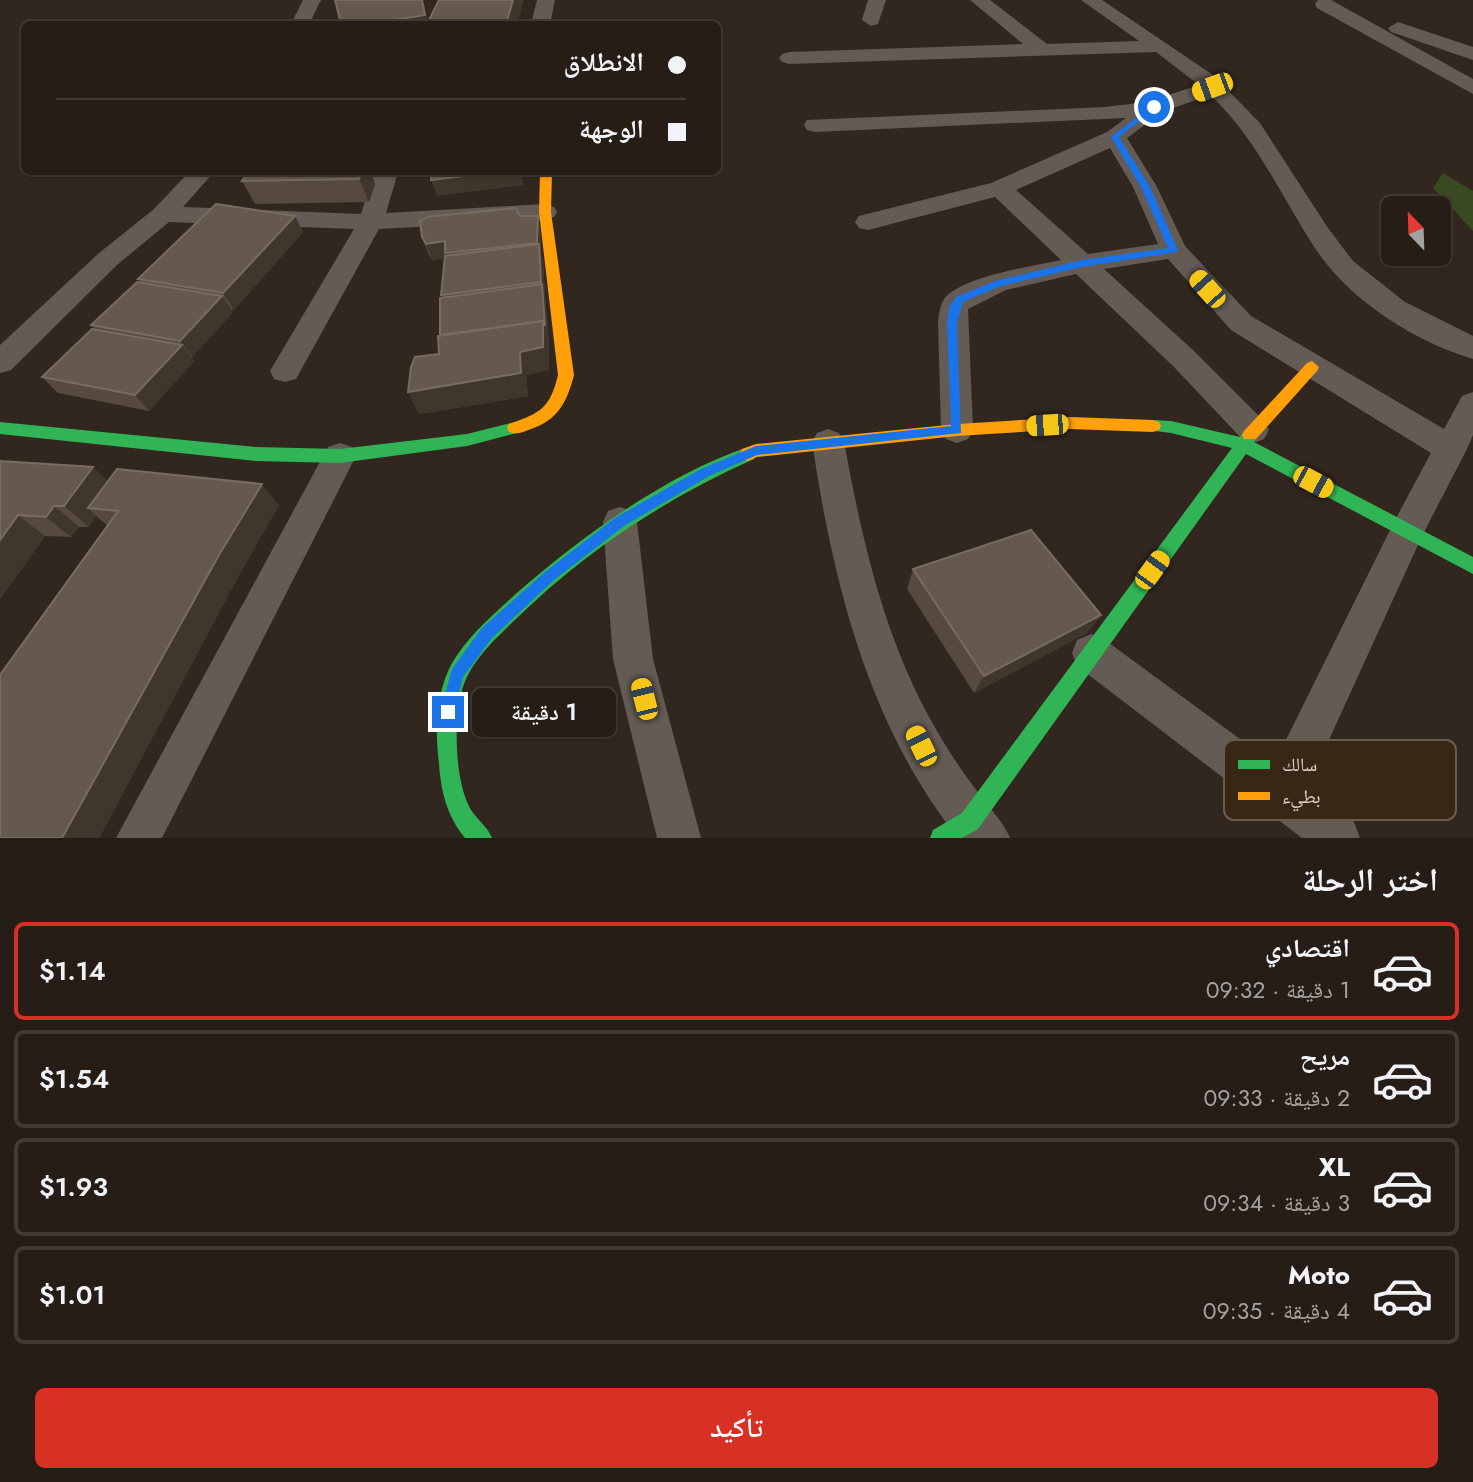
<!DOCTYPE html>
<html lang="ar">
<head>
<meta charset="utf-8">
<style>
	body { margin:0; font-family:Jost,"Noto Naskh Arabic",sans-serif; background:#2d261f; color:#f1f3f6; direction:rtl; height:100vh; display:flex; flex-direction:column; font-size:26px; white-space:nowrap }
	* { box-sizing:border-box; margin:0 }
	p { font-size:23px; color:#a3a2a1 }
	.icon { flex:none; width:38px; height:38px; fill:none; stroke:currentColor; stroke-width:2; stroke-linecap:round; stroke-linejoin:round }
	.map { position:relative; height:838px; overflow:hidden; direction:ltr }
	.sheet { display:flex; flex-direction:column; background:#251d16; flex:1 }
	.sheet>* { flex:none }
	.banner { position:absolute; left:21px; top:21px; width:700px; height:154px; border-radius:10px; box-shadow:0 2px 5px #0004,0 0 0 2px #423b35; direction:rtl; display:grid; align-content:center; height:154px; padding:0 35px; background:#251d16 }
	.needle { width:46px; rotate:337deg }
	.fabs { position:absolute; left:1381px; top:196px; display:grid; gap:14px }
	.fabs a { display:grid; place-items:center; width:70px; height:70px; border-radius:10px; background:#251d16; box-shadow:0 2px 5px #0004,0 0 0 2px #423b35; font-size:35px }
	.end { position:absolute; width:32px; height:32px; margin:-16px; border:9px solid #1a73e8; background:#fff; box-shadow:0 0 0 4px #fff }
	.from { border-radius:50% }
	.bubble { position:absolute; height:49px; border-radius:10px; background:#251d16; box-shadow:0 2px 5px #0004,0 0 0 2px #423b35; font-size:23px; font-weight:600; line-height:49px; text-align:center; direction:rtl }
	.car { position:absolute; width:21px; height:42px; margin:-21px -10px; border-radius:9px; box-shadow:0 0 5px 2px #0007; background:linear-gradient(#f5c518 24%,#345 0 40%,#f5c518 0 76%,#345 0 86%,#f5c518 0) }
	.banner b { display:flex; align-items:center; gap:24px; height:66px; font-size:26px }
	.banner b+b { border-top:2px solid #423b35 }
	.banner i { width:18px; height:18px; background:#f1f3f6 }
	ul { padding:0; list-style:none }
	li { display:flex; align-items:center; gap:21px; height:98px; margin:0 14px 10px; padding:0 21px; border:4px solid #423b35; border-radius:10px }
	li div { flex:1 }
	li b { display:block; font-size:26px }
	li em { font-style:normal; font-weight:600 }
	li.active { border-color:#d93025 }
	li>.icon { width:63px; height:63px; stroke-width:1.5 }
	h2 { padding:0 35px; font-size:32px; line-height:84px }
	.action { display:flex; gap:14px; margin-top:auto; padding:14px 35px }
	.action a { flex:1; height:80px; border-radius:10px; background:#d93025; color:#fff; font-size:28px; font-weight:600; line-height:80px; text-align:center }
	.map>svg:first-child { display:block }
	.green { fill:#3a4a20 }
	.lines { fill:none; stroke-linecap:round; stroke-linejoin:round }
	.street { fill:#635b54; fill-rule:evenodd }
	.fast { fill:#30b455; fill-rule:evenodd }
	.slow { fill:#ff9f0a; fill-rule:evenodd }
	.wall { fill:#564a3e }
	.shaded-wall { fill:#41362b }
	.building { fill:#65594d; stroke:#786c61; stroke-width:2 }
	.route { fill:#1a73e8 }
	.key { fill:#392716; stroke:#6b5b4c; stroke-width:2 }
	.key-label { font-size:19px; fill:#e0d4c9 }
</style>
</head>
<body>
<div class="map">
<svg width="1473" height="838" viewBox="0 0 1473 838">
	<rect width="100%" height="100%" fill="#31271e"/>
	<!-- green -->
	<polygon class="green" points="1443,173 1473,191 1473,231 1433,188"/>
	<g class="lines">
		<!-- street -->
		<g class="street">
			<polygon points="303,0 321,0 309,24 291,24"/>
			<polygon points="537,0 555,0 550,24 531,24"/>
			<polygon points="868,0 886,0 878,24 871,26 862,20"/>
			<path d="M 970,0 L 990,0 L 1047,44 L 1139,41 L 1081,0 L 1102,0 L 1213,75 L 1260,123 L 1328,228 L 1353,261 L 1405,302 L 1473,336 L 1473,359 C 1416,342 1354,303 1319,254 C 1283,201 1258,139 1210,95 L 1162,112 L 1127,138 L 1157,187 L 1185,246 L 1251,316 L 1444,429 L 1462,396 L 1473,392 L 1473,435 L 1467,449 L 1422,536 L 1307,788 L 1354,822 L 1360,838 L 1302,838 L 1077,666 L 1072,653 L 1077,640 L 1091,634 L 1105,640 L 1274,764 L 1395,520 L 1431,453 L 1231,330 L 1168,259 L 1104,269 L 1194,351 L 1264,421 L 1269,430 L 1264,439 L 1253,443 L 1242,439 L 1174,367 L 1076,274 L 1006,290 L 968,309 L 973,430 L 968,439 L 957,443 L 946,439 L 941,430 L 938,323 C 939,312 940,300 950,293 C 976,274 1030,267 1061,260 L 995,197 L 868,230 L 859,228 L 855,222 L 859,216 L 991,183 L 1107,132 L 1126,118 L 815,132 L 807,130 L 804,125 L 807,120 L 1105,107 L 1147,102 L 1199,85 L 1156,52 L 789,64 L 782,62 L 779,58 L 782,54 L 789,52 L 1023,44 ZM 1110,148 L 1133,187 L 1158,244 L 1088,254 L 1016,190 Z"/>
			<polygon points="1318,0 1331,0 1473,79 1473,94 1317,8 1315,4"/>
			<polygon points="1398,22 1473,47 1473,60 1391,32 1388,28"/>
			<polygon points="189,172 214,172 183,207 361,214 374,172 398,172 386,213 545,204 554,207 557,212 554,217 545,220 379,229 296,379 285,382 274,379 270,371 354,229 169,222 117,265 11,370 0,373 0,345 99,253 154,209"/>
			<path d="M 828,429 L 839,433 L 844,442 C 862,540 884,637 933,724 C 947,749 963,773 980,795 C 991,810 1003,821 1010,838 L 958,838 C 868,725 833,582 812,442 L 817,433 Z"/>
			<polygon points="340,443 352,447 356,456 162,838 116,838 328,447"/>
			<polygon points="620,507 632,511 637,522 653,659 701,838 657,838 613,659 603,522 608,511"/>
		</g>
		<!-- fast -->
		<g class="fast">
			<polygon points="1153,420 1171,421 1240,437 1244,431 1256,431 1258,435 1254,442 1473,557 1473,574 1246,454 978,829 962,838 930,838 933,830 962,813 1232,448 1171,433 1147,430 1145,426 1147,422"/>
			<polygon points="0,422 256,447 340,449 467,434 515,422 521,424 523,428 521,432 467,446 340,463 256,461 0,434"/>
			<path d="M 748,447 L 754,449 L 756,454 L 754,459 C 666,498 586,551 517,618 C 495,639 468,663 461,694 C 454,723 455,776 468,804 C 473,817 487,825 492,838 L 465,838 C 447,816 441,792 439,764 C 435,730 435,697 451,665 C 467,636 495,613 519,591 C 584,535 666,475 748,447 Z"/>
		</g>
		<!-- slow -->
		<g class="slow">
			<path d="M 540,172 L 552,172 L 551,212 L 574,375 C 567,402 558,420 531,429 C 523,432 517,435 509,432 L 507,428 L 509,424 C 541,413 550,408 558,375 L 539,212 Z"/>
			<polygon points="1312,361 1319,367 1317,371 1256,439 1244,439 1242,435 1244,431 1307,363"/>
			<polygon points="1070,417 1153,420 1159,422 1161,426 1159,430 1153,432 1070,429 957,436 757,457 748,461 742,459 740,454 742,449 756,444 957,424"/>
		</g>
	</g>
	<!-- wall -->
	<g class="wall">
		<polygon points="370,172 375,184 369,202 255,204 242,181"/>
		<polygon points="520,216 541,233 541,253 543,261 545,296 549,342 549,370 526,375 528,396 419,414 408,392 439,354 442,297 441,295 444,258 432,260 428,253 422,237"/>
		<polygon points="303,232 234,310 230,309 233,312 192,357 191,357 194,361 149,411 58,393 42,377 95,329 91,325 140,282 138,279"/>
		<polygon points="0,461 108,481 279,505 239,575 99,838 0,838 108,526 96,516 89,527 79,527 71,537 45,536 0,599"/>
		<polygon points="913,569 1101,615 1087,633 974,693 907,589"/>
	</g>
	<!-- shaded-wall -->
	<g class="shaded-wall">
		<polygon points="422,0 423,0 429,24 370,24"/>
		<polygon points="513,0 524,0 517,24 506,24"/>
		<polygon points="362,172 370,172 375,184 369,202 359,179"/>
		<polygon points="495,172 522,172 523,185 437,196 431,180"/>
		<polygon points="295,216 303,232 234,310 223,293"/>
		<polygon points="538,216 541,233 541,253 543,261 545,296 549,342 549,370 526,375 528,396 419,414 408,392 520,352 543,321 539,253 537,243"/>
		<polygon points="445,241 445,253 447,258 432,260 426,244"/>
		<polygon points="222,296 233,312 192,357 180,341"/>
		<polygon points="182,345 194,361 149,411 135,395"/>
		<polygon points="93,467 115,488 88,508 96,516 89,527 64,506"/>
		<polygon points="262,484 279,505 239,575 99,838 62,838 219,555"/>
		<polygon points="54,506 79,527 71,537 46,517"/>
		<polygon points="18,515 45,536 0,599 0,540"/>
		<polygon points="1101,615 1087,633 974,693 984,676"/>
	</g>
	<!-- building -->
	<g class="building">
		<polygon points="335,0 422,0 425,15 370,24 341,24"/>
		<polygon points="439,0 513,0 506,24 427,24"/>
		<polygon points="248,172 362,172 359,179 242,181"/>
		<polygon points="431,172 495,172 431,180"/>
		<polygon points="216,204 295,216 223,293 138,279"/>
		<polygon points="516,208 520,216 538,216 537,243 445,253 445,241 426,244 422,237 420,221 427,217"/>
		<polygon points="539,244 541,282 441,295 445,256"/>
		<polygon points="137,282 222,296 180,341 91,325"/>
		<polygon points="542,284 545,326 543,321 440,335 440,298"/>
		<polygon points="543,321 543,347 520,352 521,373 408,392 411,367 415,357 439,354 438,336"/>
		<polygon points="92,329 182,345 135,395 42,377"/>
		<polygon points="0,461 93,467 64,506 54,506 46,517 18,515 0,540"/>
		<polygon points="117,469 262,484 219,555 62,838 0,838 0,675 118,511 88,508"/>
		<polygon points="1031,530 1101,615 984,676 913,569"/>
	</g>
	<!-- route -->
	<polygon class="route" points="1152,106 1158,107 1119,137 1150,187 1178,250 1177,252 1082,267 1001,286 963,302 957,323 961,433 757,455 709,476 624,526 554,580 492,638 463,677 453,717 448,719 442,717 440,712 452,669 482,628 545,572 615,518 701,469 756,446 951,426 947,323 949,307 956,297 995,281 1082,260 1168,248 1141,187 1111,137"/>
	<!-- legend -->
	<rect x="1224" y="740" width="232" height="80" rx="10" class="key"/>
	<rect x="1238" y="760" width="32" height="9" fill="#30b455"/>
	<rect x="1238" y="792" width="32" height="8" fill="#ff9f0a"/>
	<g class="key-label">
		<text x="1282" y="771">سالك</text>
		<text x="1282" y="803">بطيء</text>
	</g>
</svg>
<div class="fabs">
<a><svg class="needle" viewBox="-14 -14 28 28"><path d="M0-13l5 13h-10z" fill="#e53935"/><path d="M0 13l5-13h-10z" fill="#a3a2a1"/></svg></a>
</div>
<i class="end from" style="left:1154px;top:107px"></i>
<i class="end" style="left:448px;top:712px"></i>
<div class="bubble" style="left:472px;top:688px;width:144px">1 دقيقة</div>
<i class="car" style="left:1212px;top:87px;rotate:250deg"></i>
<i class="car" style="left:1207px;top:289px;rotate:318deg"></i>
<i class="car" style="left:1047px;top:425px;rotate:266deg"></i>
<i class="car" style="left:1313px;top:482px;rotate:118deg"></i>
<i class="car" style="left:1152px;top:570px;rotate:36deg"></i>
<i class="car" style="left:644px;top:699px;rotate:346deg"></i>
<i class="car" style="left:921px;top:746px;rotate:334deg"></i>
<div class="banner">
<b><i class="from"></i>الانطلاق</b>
<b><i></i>الوجهة</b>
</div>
</div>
<section class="sheet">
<h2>اختر الرحلة</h2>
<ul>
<li class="active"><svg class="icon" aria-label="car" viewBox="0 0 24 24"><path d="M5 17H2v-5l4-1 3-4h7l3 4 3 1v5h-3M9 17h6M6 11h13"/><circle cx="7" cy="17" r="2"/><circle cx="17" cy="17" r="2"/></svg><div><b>اقتصادي</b><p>1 دقيقة · 09:32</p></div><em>$1.14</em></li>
<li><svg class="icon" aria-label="car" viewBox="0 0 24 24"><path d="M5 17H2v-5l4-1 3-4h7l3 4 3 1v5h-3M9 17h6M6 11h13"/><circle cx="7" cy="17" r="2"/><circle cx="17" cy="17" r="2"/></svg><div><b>مريح</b><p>2 دقيقة · 09:33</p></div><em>$1.54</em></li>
<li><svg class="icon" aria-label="car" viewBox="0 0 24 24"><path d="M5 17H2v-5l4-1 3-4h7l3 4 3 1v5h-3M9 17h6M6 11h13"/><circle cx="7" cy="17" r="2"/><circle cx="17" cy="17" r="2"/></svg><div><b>XL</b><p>3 دقيقة · 09:34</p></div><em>$1.93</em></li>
<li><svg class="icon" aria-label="car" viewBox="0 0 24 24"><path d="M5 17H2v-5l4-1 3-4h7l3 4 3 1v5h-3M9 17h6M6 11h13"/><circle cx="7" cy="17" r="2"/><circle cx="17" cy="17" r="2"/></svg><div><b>Moto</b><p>4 دقيقة · 09:35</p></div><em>$1.01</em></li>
</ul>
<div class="action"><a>تأكيد</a></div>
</section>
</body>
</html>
